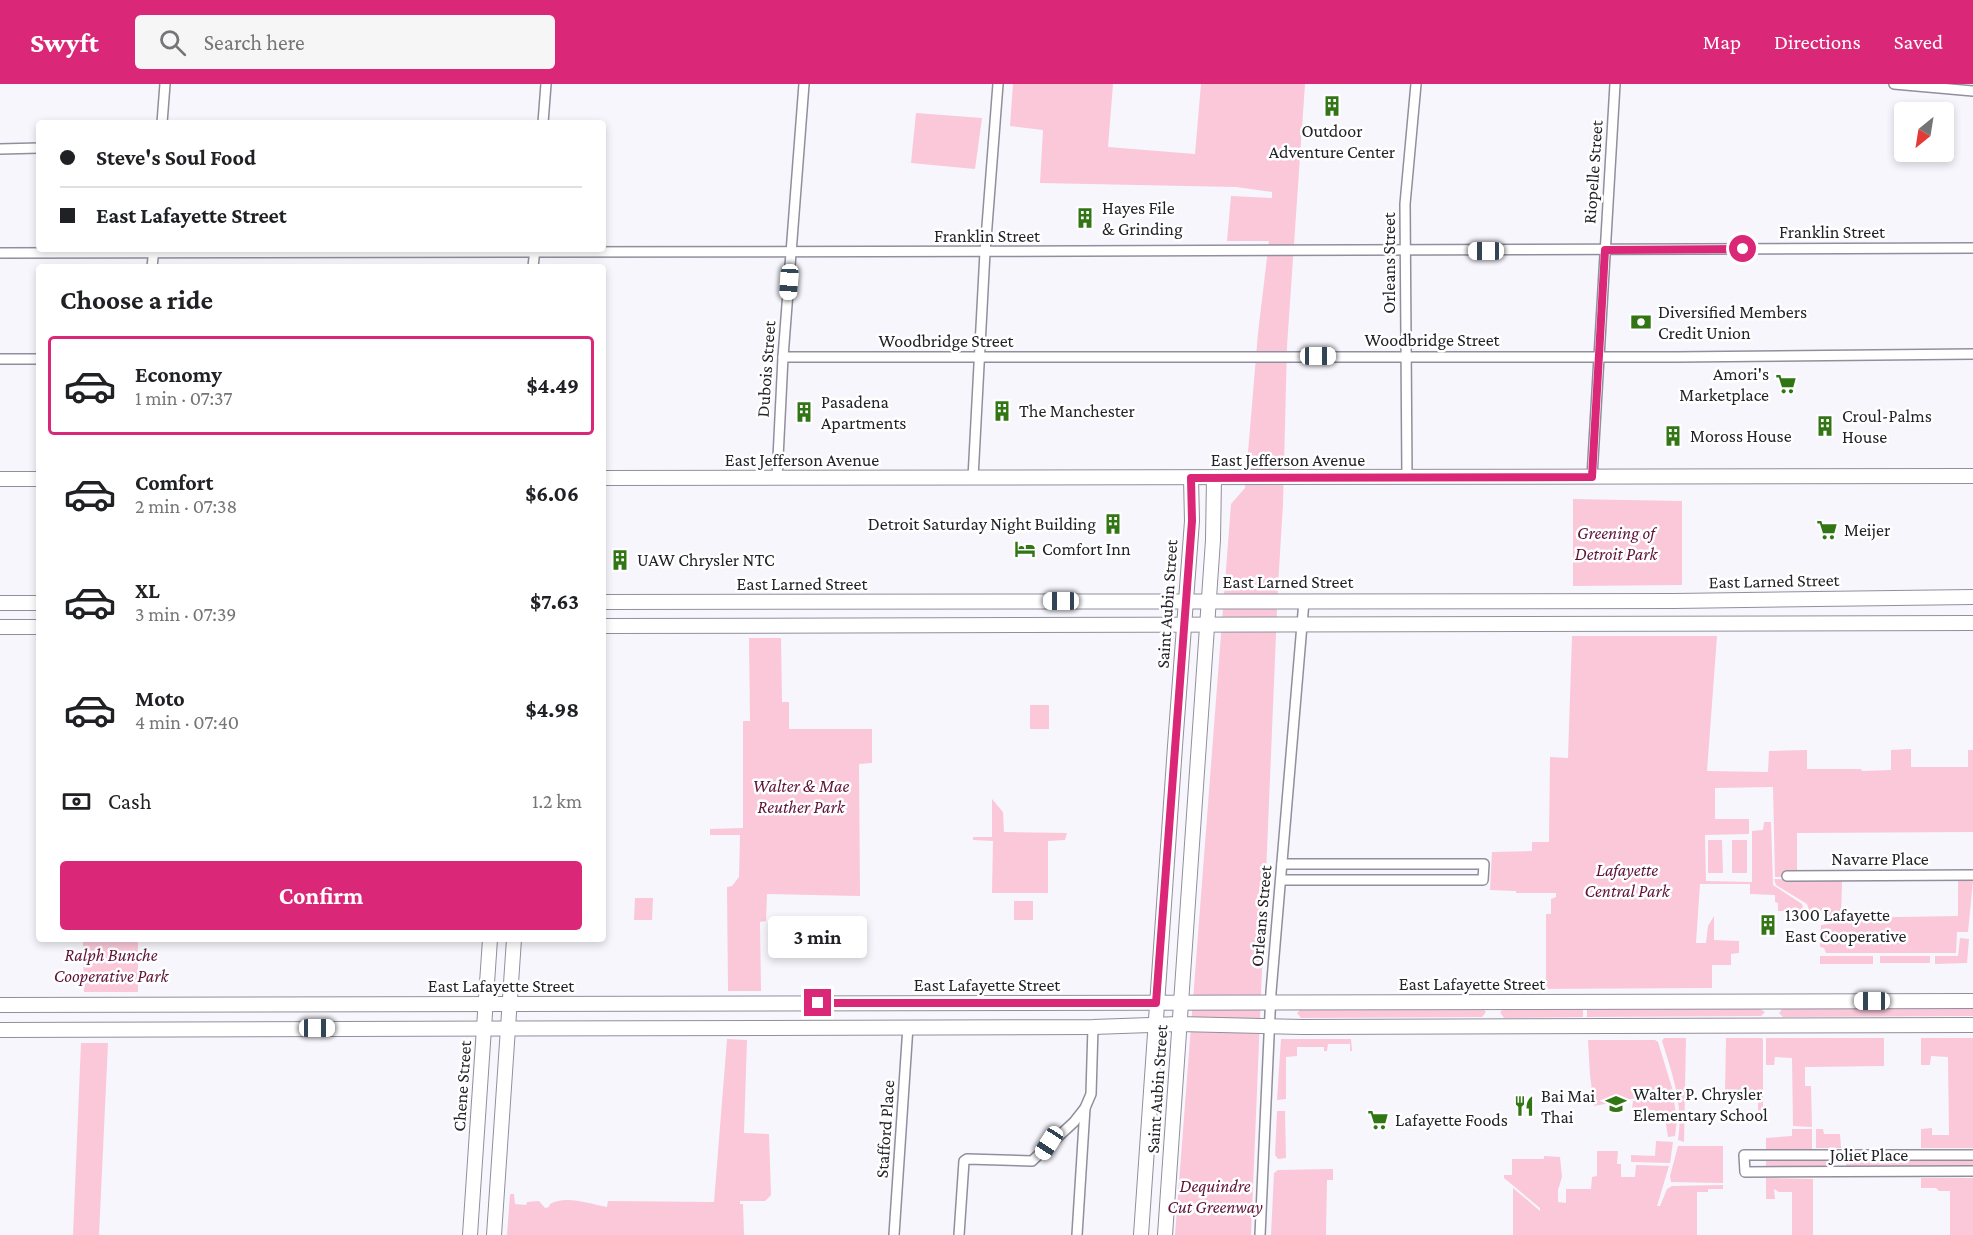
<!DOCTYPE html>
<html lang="en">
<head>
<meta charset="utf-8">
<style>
	body { margin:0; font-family:"Crimson Pro",serif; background:#f6f6f6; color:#202124; height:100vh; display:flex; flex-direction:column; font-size:22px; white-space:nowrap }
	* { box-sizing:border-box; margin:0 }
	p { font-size:20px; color:#757577 }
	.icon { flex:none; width:33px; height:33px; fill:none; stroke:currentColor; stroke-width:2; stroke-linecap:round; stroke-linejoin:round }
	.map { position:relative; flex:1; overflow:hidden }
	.panel { position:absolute; left:36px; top:180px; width:570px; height:678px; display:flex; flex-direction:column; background:#fff; border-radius:6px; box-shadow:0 3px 9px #0003 }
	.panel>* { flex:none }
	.guide { position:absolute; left:36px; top:36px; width:570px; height:132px; border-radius:6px; box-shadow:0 3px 9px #0003; display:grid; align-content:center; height:132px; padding:0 24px; background:#fff }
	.needle { width:39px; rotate:210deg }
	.controls { position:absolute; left:1894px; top:18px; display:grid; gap:12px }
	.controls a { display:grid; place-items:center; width:60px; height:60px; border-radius:6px; background:#fff; box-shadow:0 3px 9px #0003; font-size:30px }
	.end { position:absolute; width:27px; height:27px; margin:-14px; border:8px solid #db2777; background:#fff; box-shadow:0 0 0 3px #fff }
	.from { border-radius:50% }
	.bubble { position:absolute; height:42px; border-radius:6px; background:#fff; box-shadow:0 3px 9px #0003; font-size:20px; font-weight:700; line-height:42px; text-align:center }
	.car { position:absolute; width:18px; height:36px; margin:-18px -9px; border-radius:8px; box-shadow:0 0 4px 2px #0007; background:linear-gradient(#fff 24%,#345 0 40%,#fff 0 76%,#345 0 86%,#fff 0) }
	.guide b { display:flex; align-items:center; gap:21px; height:57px; font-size:22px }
	.guide b+b { border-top:2px solid #e0e0e0 }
	.guide i { width:15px; height:15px; background:#202124 }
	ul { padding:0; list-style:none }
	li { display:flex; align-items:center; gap:18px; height:99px; margin:0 12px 9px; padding:0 12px; border:3px solid transparent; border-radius:6px }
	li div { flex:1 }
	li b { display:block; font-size:22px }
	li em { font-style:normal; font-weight:700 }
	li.active { border-color:#db2777 }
	li>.icon { width:54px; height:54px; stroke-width:1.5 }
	h2 { padding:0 24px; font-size:27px; line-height:72px }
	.pay { display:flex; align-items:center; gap:15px; height:66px; padding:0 24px; font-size:22px }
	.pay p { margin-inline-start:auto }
	.button { display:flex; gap:12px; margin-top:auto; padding:12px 24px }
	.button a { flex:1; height:69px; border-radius:6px; background:#db2777; color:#fff; font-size:24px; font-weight:700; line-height:69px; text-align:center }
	header { display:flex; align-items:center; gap:36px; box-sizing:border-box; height:84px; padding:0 30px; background:#db2777; color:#fff }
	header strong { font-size:28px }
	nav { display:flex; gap:33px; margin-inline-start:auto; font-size:21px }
	.search { width:420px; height:54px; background:#f6f6f6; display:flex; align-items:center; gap:15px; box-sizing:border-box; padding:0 21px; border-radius:6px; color:#757577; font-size:22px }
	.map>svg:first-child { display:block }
	.green { fill:#fac8d9 }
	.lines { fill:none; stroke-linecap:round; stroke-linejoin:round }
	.street-casing { stroke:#918f9d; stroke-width:12 }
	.secondary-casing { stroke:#918f9d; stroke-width:16 }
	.street { stroke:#fff; stroke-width:9 }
	.secondary { stroke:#fff; stroke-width:14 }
	.route { stroke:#db2777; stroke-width:8 }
	.labels { text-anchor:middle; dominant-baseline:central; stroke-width:5; stroke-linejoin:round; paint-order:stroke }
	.poi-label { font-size:18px; fill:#242329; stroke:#fff; text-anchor:start }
	.street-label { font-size:18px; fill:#242329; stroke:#fff }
	.park-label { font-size:18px; font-style:italic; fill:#5f1338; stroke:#fff }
</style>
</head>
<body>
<header>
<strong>Swyft</strong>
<div class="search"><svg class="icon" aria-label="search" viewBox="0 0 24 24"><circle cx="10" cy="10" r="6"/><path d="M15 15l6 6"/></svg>Search here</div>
<nav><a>Map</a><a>Directions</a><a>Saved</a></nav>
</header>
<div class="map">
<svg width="1973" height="1151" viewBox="0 0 1973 1151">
	<rect width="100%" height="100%" fill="#f7f6fc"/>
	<!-- green -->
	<g class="green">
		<polygon points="1013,0 1113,0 1108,63 1195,70 1201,0 1305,0 1287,262 1283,420 1278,502 1251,1151 1175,1151 1231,420 1245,404 1258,249 1269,157 1227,157 1231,112 1272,114 1272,108 1236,103 1040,99 1043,46 1010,42"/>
		<polygon points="916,29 982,34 975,85 911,79"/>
		<polygon points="1573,415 1682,417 1682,501 1573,502"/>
		<polygon points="1572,552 1717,552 1707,687 1768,688 1769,667 1807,666 1807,685 1861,685 1862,687 1891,686 1891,666 1911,665 1911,683 1968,683 1968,666 1973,666 1973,748 1797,749 1797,786 1786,787 1784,793 1775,793 1773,703 1715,704 1715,735 1749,735 1749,750 1705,751 1706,797 1752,798 1752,747 1763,746 1764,738 1771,738 1773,801 1802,820 1804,827 1778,827 1778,819 1775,818 1775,811 1750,810 1750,800 1700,800 1696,859 1706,859 1708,842 1714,832 1714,856 1739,857 1739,869 1731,870 1731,881 1712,881 1712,904 1527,905 1527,898 1546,898 1546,830 1551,830 1551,815 1556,813 1556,809 1516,809 1516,807 1490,806 1492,768 1532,767 1532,758 1549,758 1550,673 1568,674"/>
		<polygon points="749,554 781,554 782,618 789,618 789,645 872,645 872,679 859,680 860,812 767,810 766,837 760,838 761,907 728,907 727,803 732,802 739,793 740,751 710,751 710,745 743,744 743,637 750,637"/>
		<rect x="1030" y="621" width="19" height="24"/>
		<polygon points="992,715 1003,728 1004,748 1067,749 1065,756 1048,757 1048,809 992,809 993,757 973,756 973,753 992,753"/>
		<polygon points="1708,756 1722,756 1723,789 1708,789"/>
		<rect x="1732" y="756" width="15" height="33"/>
		<polygon points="1774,795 1842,797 1841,834 1958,832 1958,796 1973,796 1968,848 1957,848 1956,869 1826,869 1824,864 1820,863 1821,841 1828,840 1829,827 1809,826 1807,820 1776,801"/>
		<polygon points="635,814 653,814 652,836 634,836"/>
		<rect x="1014" y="817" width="19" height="19"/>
		<polygon points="1960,854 1969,855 1967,879 1935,880 1935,872 1958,872"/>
		<polygon points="83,855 138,855 138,908 84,908"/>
		<rect x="1820" y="872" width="53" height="8"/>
		<rect x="1880" y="872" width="50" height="7"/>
		<polygon points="1783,924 1973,924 1973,932 1783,933 1779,929"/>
		<polygon points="1301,925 1483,925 1486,928 1482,933 1301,934 1297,929"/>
		<polygon points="1504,925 1583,925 1583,933 1504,934 1500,928"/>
		<polygon points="1587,925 1760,925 1765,928 1761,932 1587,933"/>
		<path d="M 1664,954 L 1686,954 L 1684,1058 L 1678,1056 C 1684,1022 1672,989 1662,957 Z"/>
		<polygon points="1726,954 1762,954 1763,956 1763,1034 1758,1034 1758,1010 1725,1010"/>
		<polygon points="1766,954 1884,954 1884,982 1805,983 1805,1002 1811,1002 1812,1043 1793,1042 1792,974 1775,973 1774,981 1766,981"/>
		<polygon points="1921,954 1973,954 1973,1064 1921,1064 1921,1045 1932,1044 1932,1051 1949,1051 1948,973 1931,972 1930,981 1921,981"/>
		<path d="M 727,955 L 747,956 L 744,1049 L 769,1050 L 771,1111 L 765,1117 L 740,1117 L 740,1120 L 743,1120 L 744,1151 L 507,1151 L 510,1110 L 514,1110 L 515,1120 L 526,1121 L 527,1118 L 539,1117 L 545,1124 L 549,1123 L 550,1120 C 567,1111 589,1120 607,1123 L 608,1117 L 714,1118 Z"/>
		<polygon points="1281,955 1351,955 1352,967 1350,967 1350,960 1328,960 1327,967 1324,967 1324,963 1297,963 1297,972 1286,973 1286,1015 1277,1016"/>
		<polygon points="1588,956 1655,956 1658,958 1673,1007 1594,1022 1590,991"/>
		<polygon points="81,959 108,959 99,1151 73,1151"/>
		<polygon points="1673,1011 1677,1037 1675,1052 1668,1053 1665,1034 1655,1033 1655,1026 1632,1025 1633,1017"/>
		<polygon points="1277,1027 1285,1027 1286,1074 1278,1075 1275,1071"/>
		<polygon points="1792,1045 1812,1045 1812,1065 1766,1065 1766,1054 1792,1052"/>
		<polygon points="1816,1045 1823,1045 1824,1050 1840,1050 1841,1064 1816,1064"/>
		<polygon points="1656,1057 1673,1058 1670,1079 1631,1078 1631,1071 1655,1072"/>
		<polygon points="1678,1062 1723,1062 1723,1099 1671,1098 1670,1092"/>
		<polygon points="1597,1067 1618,1067 1617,1080 1621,1080 1621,1093 1635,1093 1636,1081 1669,1082 1657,1122 1660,1122 1667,1105 1672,1102 1723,1101 1723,1105 1708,1105 1708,1108 1697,1108 1697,1151 1513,1151 1513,1104 1540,1127 1540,1124 1504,1094 1504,1091 1512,1091 1512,1075 1544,1075 1544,1072 1560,1073 1562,1093 1558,1106 1558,1118 1566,1119 1566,1105 1591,1105 1592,1093 1597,1092"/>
		<rect x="1766" y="1076" width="66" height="7"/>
		<rect x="1846" y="1076" width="127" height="7"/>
		<polygon points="1333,1085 1333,1096 1327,1096 1326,1151 1271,1151 1274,1089 1278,1086"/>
		<polygon points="1766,1094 1813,1095 1813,1151 1792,1151 1792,1108 1779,1108 1774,1105 1775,1115 1766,1115"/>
		<polygon points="1921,1094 1973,1094 1973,1151 1950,1151 1950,1107 1939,1107 1936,1104 1921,1104"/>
	</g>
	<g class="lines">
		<!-- street casing -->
		<g class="street-casing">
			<g id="street">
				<polyline points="1894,0 1973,7"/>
				<polyline points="162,39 165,0"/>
				<polyline points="543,39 546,0"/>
				<polyline points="0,65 39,64"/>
				<path d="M 0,169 C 658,168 1315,167 1973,164"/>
				<polyline points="152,183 154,165"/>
				<polyline points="533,183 535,165"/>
				<polyline points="783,273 1676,273 1973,270"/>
				<polyline points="0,275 39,275"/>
				<polyline points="1407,393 1405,120 1416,0"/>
				<polyline points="1592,393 1615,0"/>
				<polyline points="777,394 783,273 804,0"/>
				<polyline points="973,394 985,168 998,0"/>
				<polyline points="1787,792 1973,791"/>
				<polyline points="1281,796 1483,796 1484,780 1282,780"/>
				<polyline points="1973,1071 1744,1071 1745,1088 1973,1087"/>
				<polyline points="894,1151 908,942"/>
				<polyline points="959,1151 964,1077 967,1075 1032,1077 1074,1038 1085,1024 1091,1010 1093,943"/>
				<polyline points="1077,1151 1085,1024"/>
				<polyline points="1260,1151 1271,908 1304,517"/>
			</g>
		</g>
		<!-- secondary casing -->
		<g class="secondary-casing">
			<g id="secondary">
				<polyline points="603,394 1973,392"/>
				<polyline points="0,395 39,395"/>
				<polyline points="603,518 1674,517 1973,513"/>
				<polyline points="0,519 39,519"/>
				<polyline points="603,542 1973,539"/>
				<polyline points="0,543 39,543"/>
				<polyline points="0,921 1973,917"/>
				<polyline points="0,946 1093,943 1179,940 1303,943 1973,941"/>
				<polyline points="470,1151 490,855"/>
				<polyline points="494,1151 514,855"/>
				<polyline points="1141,1151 1175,662 1192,437 1191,394"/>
				<polyline points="1165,1151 1213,456 1214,394"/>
			</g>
		</g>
		<!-- street -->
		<use href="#street" class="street"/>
		<!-- secondary -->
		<use href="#secondary" class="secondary"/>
	</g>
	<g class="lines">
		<!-- route -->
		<polyline class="route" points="818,919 1156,919 1192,437 1191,394 1592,393 1605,166 1743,165"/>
	</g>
	<!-- icons -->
	<defs>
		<g id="building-bare" transform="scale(1.62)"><path d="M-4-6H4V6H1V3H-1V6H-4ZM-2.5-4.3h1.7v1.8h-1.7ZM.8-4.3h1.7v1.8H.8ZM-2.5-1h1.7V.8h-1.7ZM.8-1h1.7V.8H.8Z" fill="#327515" stroke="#fff" stroke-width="2.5" paint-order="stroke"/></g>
		<g id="bank-bare" transform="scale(1.62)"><path d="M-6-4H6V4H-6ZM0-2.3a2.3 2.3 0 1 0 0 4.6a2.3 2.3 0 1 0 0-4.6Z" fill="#327515" stroke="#fff" stroke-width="2.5" paint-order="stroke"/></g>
		<g id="supermarket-bare" transform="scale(1.62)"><path d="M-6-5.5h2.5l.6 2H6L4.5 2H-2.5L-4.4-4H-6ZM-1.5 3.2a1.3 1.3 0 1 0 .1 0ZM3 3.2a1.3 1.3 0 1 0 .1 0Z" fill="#327515" stroke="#fff" stroke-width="2.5" paint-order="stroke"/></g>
		<g id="hotel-bare" transform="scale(1.62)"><path d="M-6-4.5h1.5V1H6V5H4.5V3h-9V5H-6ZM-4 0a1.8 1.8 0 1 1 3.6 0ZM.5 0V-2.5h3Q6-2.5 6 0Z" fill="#327515" stroke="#fff" stroke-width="2.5" paint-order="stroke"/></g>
		<g id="school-bare" transform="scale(1.62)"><path d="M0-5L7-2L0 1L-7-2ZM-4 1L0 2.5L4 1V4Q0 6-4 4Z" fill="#327515" stroke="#fff" stroke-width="2.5" paint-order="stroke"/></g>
		<g id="restaurant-bare" transform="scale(1.62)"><path d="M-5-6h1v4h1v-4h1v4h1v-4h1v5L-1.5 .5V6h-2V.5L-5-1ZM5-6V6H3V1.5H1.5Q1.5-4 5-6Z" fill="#327515" stroke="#fff" stroke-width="2.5" paint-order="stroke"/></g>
	</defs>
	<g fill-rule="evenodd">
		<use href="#building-bare" x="1332" y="22"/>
		<use href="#building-bare" x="1085" y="134"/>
		<use href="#bank-bare" x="1641" y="238"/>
		<use href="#supermarket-bare" x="1786" y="300"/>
		<use href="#building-bare" x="1002" y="327"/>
		<use href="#building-bare" x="804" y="328"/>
		<use href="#building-bare" x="1825" y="342"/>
		<use href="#building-bare" x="1673" y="352"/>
		<use href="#building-bare" x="1113" y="440"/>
		<use href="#supermarket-bare" x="1827" y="446"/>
		<use href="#hotel-bare" x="1025" y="465"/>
		<use href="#building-bare" x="620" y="476"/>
		<use href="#building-bare" x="1768" y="841"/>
		<use href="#school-bare" x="1616" y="1020"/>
		<use href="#restaurant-bare" x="1524" y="1022"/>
		<use href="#supermarket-bare" x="1378" y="1036"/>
	</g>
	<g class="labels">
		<!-- poi labels -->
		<g class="poi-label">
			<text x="1332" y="47" text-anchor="middle">Outdoor<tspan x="1332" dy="21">Adventure Center</tspan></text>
			<text x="1102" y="124">Hayes File<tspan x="1102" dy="21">&amp; Grinding</tspan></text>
			<text x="1658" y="228">Diversified Members<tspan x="1658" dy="21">Credit Union</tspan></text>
			<text x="1769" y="290" text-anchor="end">Amori's<tspan x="1769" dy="21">Marketplace</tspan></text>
			<text x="821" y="318">Pasadena<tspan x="821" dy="21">Apartments</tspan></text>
			<text x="1019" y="327">The Manchester</text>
			<text x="1842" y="332">Croul-Palms<tspan x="1842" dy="21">House</tspan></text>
			<text x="1690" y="352">Moross House</text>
			<text x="1096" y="440" text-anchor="end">Detroit Saturday Night Building</text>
			<text x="1844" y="446">Meijer</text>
			<text x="1042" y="465">Comfort Inn</text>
			<text x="637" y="476">UAW Chrysler NTC</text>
			<text x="1785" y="831">1300 Lafayette<tspan x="1785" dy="21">East Cooperative</tspan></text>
			<text x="1633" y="1010">Walter P. Chrysler<tspan x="1633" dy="21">Elementary School</tspan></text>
			<text x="1541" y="1012">Bai Mai<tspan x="1541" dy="21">Thai</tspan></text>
			<text x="1395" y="1036">Lafayette Foods</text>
		</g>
		<!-- street labels -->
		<g class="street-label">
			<text transform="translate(1593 88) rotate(-86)">Riopelle Street</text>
			<text x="1832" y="148">Franklin Street</text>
			<text x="987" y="152">Franklin Street</text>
			<text transform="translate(1389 179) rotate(-90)">Orleans Street</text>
			<text x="1432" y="256">Woodbridge Street</text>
			<text x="946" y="257">Woodbridge Street</text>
			<text transform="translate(766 285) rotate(-86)">Dubois Street</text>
			<text x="802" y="376">East Jefferson Avenue</text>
			<text x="1288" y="376">East Jefferson Avenue</text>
			<text transform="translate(1774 497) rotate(-1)">East Larned Street</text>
			<text x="1288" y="498">East Larned Street</text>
			<text x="802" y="500">East Larned Street</text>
			<text transform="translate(1167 520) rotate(-86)">Saint Aubin Street</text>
			<text x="1880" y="775">Navarre Place</text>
			<text transform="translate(1261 832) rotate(-85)">Orleans Street</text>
			<text x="1472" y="900">East Lafayette Street</text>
			<text x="987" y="901">East Lafayette Street</text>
			<text x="501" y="902">East Lafayette Street</text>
			<text transform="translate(462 1002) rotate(-86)">Chene Street</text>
			<text transform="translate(1157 1005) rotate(-86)">Saint Aubin Street</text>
			<text transform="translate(885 1045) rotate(-86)">Stafford Place</text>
			<text x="1869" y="1071">Joliet Place</text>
		</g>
		<!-- park labels -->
		<g class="park-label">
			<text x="1616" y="449">Greening of<tspan x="1616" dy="21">Detroit Park</tspan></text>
			<text x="801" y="702">Walter &amp; Mae<tspan x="801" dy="21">Reuther Park</tspan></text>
			<text x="1627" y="786">Lafayette<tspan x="1627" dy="21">Central Park</tspan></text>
			<text x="111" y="871">Ralph Bunche<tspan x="111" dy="21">Cooperative Park</tspan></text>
			<text x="1215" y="1102">Dequindre<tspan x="1215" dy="21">Cut Greenway</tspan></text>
		</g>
	</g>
</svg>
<div class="controls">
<a><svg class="needle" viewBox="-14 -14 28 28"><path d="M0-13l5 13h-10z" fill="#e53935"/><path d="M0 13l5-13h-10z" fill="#757577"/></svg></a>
</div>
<i class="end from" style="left:1743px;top:165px"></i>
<i class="end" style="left:818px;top:919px"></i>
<div class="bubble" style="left:768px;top:832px;width:99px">3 min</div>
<i class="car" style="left:1486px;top:167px;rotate:270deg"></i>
<i class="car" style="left:789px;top:198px;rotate:184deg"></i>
<i class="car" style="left:1318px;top:272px;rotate:90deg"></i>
<i class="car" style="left:1061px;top:517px;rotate:270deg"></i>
<i class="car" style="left:1872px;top:917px;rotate:270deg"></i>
<i class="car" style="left:317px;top:944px;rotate:90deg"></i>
<i class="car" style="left:1049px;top:1059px;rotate:213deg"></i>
<div class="guide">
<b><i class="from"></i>Steve's Soul Food</b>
<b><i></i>East Lafayette Street</b>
</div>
<section class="panel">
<h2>Choose a ride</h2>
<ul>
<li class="active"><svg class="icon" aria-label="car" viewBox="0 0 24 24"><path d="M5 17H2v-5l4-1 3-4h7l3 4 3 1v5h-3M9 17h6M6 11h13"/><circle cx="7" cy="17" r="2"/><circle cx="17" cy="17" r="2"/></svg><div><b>Economy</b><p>1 min · 07:37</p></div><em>$4.49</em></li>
<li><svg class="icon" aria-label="car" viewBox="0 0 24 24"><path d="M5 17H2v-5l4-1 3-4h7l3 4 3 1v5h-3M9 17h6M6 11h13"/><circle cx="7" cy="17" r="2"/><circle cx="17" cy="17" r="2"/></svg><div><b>Comfort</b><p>2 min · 07:38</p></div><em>$6.06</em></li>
<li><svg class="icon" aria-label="car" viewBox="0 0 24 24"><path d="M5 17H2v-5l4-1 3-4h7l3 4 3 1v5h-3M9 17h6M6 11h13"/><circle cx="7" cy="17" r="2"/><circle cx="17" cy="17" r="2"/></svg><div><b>XL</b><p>3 min · 07:39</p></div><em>$7.63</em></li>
<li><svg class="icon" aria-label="car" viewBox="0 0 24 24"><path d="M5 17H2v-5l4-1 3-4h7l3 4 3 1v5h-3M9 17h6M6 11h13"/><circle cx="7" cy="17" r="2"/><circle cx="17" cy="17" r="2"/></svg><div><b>Moto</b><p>4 min · 07:40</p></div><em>$4.98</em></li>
</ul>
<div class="pay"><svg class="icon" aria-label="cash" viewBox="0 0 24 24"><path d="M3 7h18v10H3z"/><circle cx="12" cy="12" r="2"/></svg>Cash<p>1.2 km</p></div>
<div class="button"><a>Confirm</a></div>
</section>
</div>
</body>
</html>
